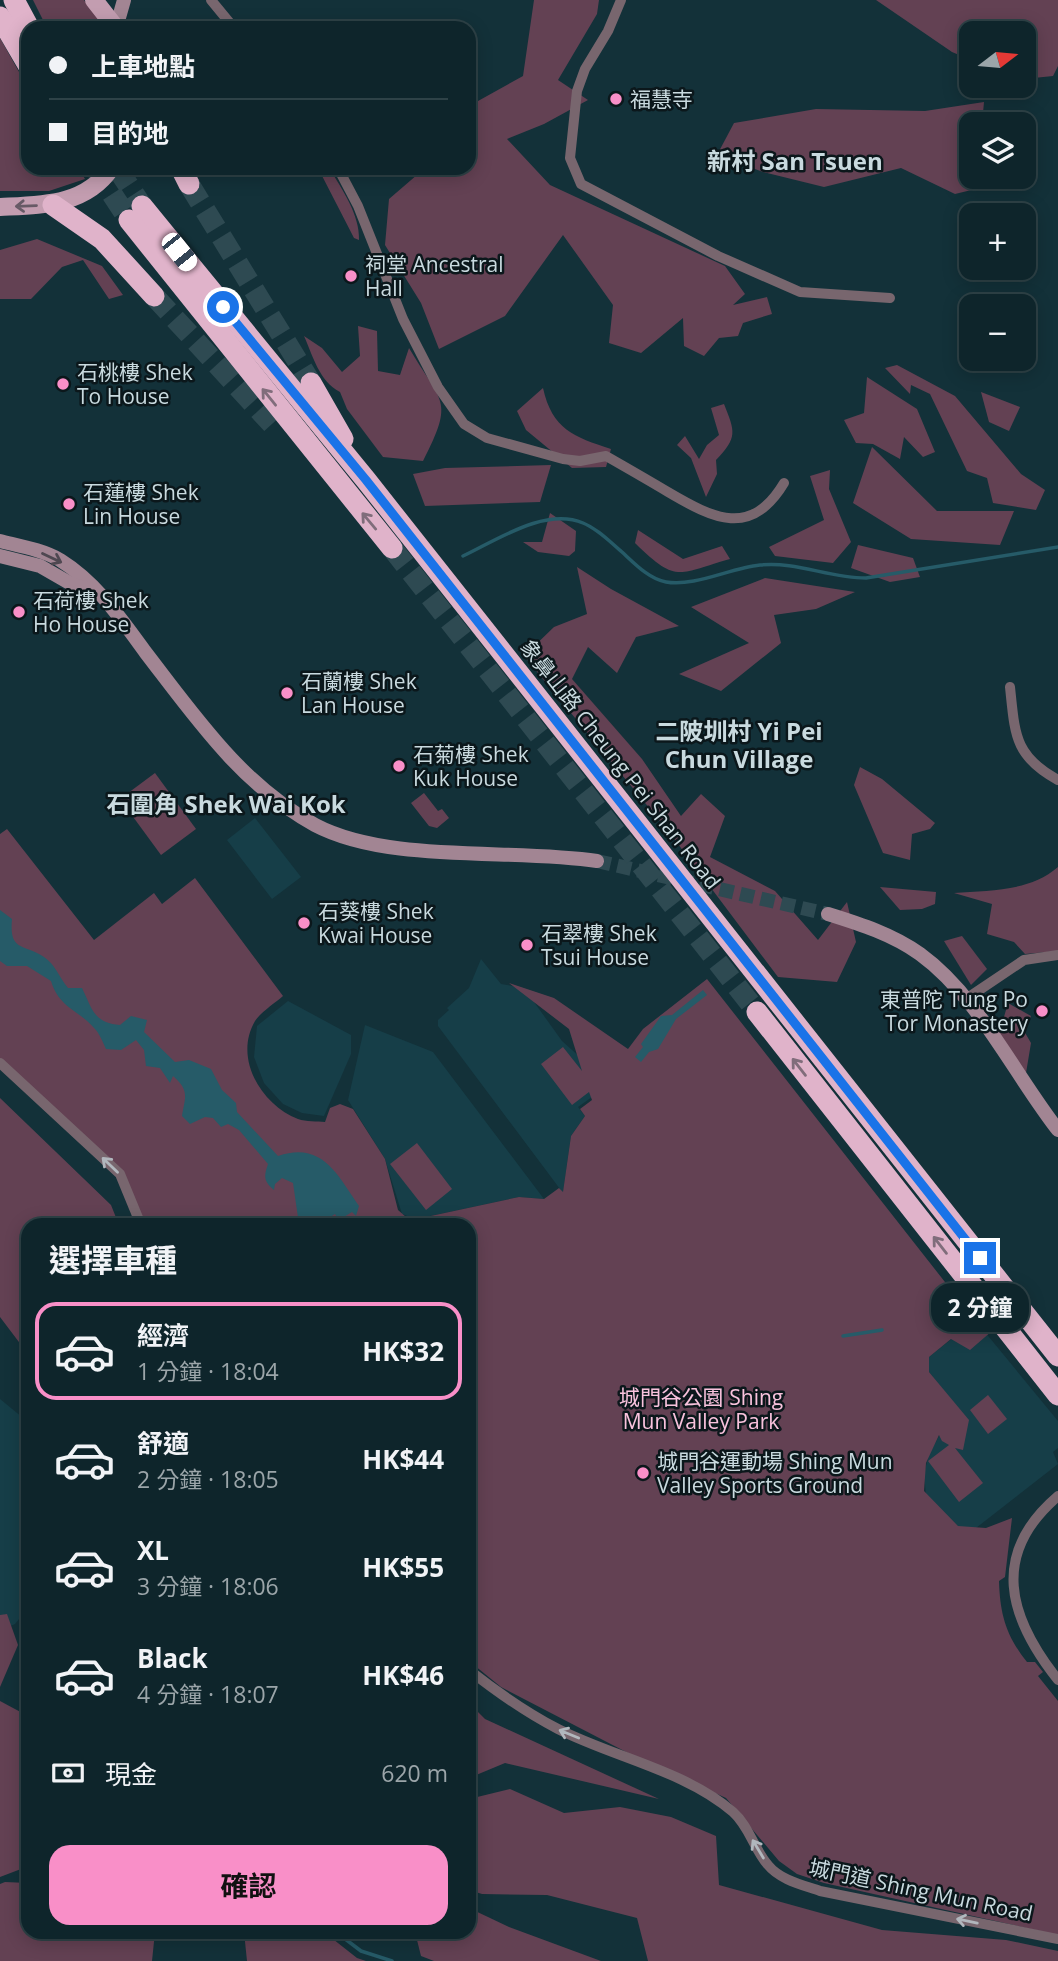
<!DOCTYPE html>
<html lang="zh-TW">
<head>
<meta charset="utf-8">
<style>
	body { margin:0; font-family:"Open Sans","Noto Sans TC",sans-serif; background:#172d33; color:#f1f3f6; height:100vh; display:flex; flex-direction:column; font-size:26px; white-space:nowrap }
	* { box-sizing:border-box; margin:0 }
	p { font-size:23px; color:#9ba5a9 }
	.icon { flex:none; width:38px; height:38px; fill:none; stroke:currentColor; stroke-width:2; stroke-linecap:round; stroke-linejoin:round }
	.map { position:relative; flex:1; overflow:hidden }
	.details { position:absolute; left:21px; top:1218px; width:455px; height:721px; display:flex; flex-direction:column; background:#0e252b; border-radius:21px; box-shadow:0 4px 18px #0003,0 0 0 2px #2e4247 }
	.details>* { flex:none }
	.hud { position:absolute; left:21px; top:21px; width:455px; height:154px; border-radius:21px; box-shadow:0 4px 18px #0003,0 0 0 2px #2e4247; display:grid; align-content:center; height:154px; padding:0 28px; background:#0e252b }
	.needle { width:46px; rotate:74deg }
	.buttons { position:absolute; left:959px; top:21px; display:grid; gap:14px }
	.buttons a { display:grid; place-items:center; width:77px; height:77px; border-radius:14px; background:#0e252b; box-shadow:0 4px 18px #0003,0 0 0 2px #2e4247; font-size:35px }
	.end { position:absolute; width:32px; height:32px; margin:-16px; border:9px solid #1a73e8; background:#fff; box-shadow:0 0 0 4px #fff }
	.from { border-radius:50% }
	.bubble { position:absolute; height:49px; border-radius:21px; background:#0e252b; box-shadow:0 4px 18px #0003,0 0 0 2px #2e4247; font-size:23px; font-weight:700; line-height:49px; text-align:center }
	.car { position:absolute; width:21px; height:42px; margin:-21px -10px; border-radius:9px; box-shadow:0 0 5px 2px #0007; background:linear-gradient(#fff 24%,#345 0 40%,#fff 0 76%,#345 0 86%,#fff 0) }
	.hud b { display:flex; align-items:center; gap:24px; height:66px; font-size:26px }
	.hud b+b { border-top:2px solid #2e4247 }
	.hud i { width:18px; height:18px; background:#f1f3f6 }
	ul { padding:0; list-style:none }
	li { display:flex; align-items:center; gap:21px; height:98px; margin:0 14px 10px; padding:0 14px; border:4px solid transparent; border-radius:21px }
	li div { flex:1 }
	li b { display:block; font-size:26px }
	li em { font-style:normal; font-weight:700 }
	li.on { border-color:#f98fc8 }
	li>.icon { width:63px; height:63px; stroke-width:1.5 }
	h2 { padding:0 28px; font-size:32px; line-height:84px }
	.pay { display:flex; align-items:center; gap:18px; height:77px; padding:0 28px; font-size:26px }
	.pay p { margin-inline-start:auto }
	.button { display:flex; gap:14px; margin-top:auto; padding:14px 28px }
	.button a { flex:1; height:80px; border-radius:21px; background:#f98fc8; color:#111; font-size:28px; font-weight:700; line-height:80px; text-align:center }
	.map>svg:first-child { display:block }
	.built { fill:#163e48 }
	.green { fill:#634153 }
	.water { fill:#265b68 }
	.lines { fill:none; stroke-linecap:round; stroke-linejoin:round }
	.stream { stroke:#265b68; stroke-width:3.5 }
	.secondary-tunnel { stroke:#2e4a52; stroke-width:14; stroke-dasharray:14 7; stroke-linecap:butt }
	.highway-tunnel { stroke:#2e4a52; stroke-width:21; stroke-dasharray:21 10; stroke-linecap:butt }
	.street { stroke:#78666e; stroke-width:10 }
	.secondary { stroke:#a28593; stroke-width:14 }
	.primary { stroke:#c39db0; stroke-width:18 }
	.highway { stroke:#e0b3ca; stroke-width:21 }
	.oneway { stroke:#675a66 }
	.oneway2 { stroke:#806d7b }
	.oneway3 { stroke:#4f4851 }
	.oneway4 { stroke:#b1b7bd }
	.route { stroke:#1a73e8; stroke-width:9 }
	.poi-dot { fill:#f98fc8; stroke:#0b171b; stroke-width:2.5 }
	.labels { text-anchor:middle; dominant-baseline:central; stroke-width:5; stroke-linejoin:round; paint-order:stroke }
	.poi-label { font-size:21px; fill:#c9dadf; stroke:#0b171b; text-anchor:start }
	.street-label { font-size:21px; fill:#c9dadf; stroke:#0b171b }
	.park-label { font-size:21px; fill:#f9c2dd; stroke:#0b171b }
	.quarter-label { font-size:24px; font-weight:bold; fill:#c9dadf; stroke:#0b171b }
</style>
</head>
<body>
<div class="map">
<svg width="1058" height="1961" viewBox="0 0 1058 1961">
	<rect width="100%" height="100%" fill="#133139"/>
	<!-- built -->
	<g class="built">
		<polygon points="255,818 301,877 272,899 227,840"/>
		<polygon points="481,959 501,984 524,988 562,1041 610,1084 578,1107 585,1116 571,1136 563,1193 438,1026 438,1020 449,1010 447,1008 469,988"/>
		<polygon points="288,1001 351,1035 351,1054 324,1116 302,1113 283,1104 264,1083 254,1057 257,1026"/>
		<polygon points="365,1025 433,1052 544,1199 519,1197 426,1217 412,1218 402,1214 385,1159 348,1100"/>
		<polygon points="975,1320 1058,1421 1058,1448 1053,1452 1058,1464 967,1535 926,1495 924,1474 929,1454 948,1420 953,1402 929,1372 929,1357"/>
		<polygon points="0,1399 28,1422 28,1608 15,1624 0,1631"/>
	</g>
	<!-- green -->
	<g class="green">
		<polygon points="33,0 84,0 107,28 47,28"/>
		<polygon points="534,0 599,0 597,14 558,80 588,100 544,124 507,139 550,185 725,266 745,294 733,305 767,297 772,314 743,323 738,336 719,338 704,356 684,346 683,318 641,353 609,343 613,305 563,235 505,316 439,349 421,303 385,245 389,199 425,168 469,168 469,106 523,76"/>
		<polygon points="876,0 1058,0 1058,66 1053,76 1024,79 1024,33 971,33 971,60 952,52"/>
		<polygon points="0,38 28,88 28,168 78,168 85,179 49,191 0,191"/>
		<polygon points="984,102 982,124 971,124 971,177 1001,177 1004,182 955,194 901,168 824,187 763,172 717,155 734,123 816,109 925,111"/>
		<path d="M 318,168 L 329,168 C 342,189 360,215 359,240 L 354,238 Z"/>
		<polygon points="37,239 102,266 123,295 109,299 83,260 62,267 31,299 0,299 0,250"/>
		<path d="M 358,326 L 377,331 L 378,371 L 400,375 L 409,348 C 442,404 455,399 423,461 L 383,457 L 347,409 L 340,392 C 319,381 313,356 304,336 L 322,348 L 342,372 L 360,356 Z"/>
		<polygon points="897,365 955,396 1021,474 1045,490 1036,510 993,503 987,478 967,471 930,394 911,385 910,394 885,368"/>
		<polygon points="867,377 917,409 935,452 923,457 904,437 900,459 873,444 856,443 844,420 864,413"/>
		<path d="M 543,388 C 552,429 574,437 611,449 L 606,467 L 572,468 L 526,430 L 517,411 Z"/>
		<polygon points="981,392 1020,407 1009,431 989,422"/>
		<path d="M 724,404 C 735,432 738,437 716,460 L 717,474 L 706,497 L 691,458 L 677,445 L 685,436 L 699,459 L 707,445 L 719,435 L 711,408 Z"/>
		<polygon points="872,447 937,511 1014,511 1000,545 911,539 853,503"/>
		<polygon points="551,465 540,502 425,506 413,474 445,468"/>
		<polygon points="830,470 829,489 851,542 833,563 775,556 769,547 824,520 810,476"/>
		<polygon points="550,513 576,531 575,551 569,556 538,552 523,542 542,542"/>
		<path d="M 638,530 L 683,559 L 722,546 L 730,559 C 677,574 677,584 635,543 Z"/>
		<polygon points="858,545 913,558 920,577 890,582 851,568"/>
		<polygon points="577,567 611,589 679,626 636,637 617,673 588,647 572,679 642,759 681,816 701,794 725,816 710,857 775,891 818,940 847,902 856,942 837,982 778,977 669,832 524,656 554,627 587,614"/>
		<polygon points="765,578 855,592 816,609 774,615 781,643 721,691 679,674 749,643 691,607"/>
		<polygon points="860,767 882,779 935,823 930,829 912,834 910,860 883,853 854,785"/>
		<polygon points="155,773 196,829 161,855 120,799"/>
		<polygon points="424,793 438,811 442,809 449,818 437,828 429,826 411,803"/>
		<path d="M 7,829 L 94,940 L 154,893 L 162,904 L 195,878 L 283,996 C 275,1003 261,1012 255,1021 C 233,1059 262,1105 298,1119 C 306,1122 317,1121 325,1122 L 330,1108 L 340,1104 L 353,1109 L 385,1159 L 398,1210 L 406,1217 L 426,1217 L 519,1197 L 544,1199 L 559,1188 L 563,1192 L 571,1136 L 585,1116 L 580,1109 L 592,1100 L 589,1092 L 572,1105 L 541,1064 L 563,1047 L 582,1071 L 569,1029 L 509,983 L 554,998 L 628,1049 L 643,1029 L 707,979 L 974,1319 L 992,1331 L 970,1350 L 951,1339 L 929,1357 L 929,1372 L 969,1420 L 963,1450 L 955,1448 L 983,1483 L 959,1502 L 928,1461 L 949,1445 L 942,1441 L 939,1435 L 926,1463 L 924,1491 L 958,1526 L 986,1528 L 1012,1518 L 1005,1577 L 999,1581 C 1000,1614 1006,1636 1027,1662 L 1035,1662 L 1043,1672 L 1038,1676 L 1058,1701 L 1058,1935 L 824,1883 L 797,1874 L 779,1861 L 726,1798 L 630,1754 L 501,1687 L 469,1661 L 469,1225 L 145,1225 L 130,1190 L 0,1063 L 0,834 Z"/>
		<path d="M 1058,867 L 1058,951 L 1025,954 L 1014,942 L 987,934 L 992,904 L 954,893 C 990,890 1029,892 1058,867 Z"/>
		<polygon points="880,887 936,892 935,904 922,909 900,910"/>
		<polygon points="962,936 987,969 971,985 944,941"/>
		<polygon points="1008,1003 1031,1016 1024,1031 1031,1043 1026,1073 997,1041"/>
		<polygon points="0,1098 111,1205 119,1225 28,1225 28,1354 0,1317"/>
		<polygon points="417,1143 452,1189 426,1210 390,1164"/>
		<polygon points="988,1395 1007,1419 988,1434 970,1410"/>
		<polygon points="7,1614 18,1645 0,1687 0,1615"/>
		<polygon points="0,1701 28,1716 28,1852 21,1869 0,1877"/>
		<polygon points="469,1703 485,1719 659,1799 505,1763 469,1778"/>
		<polygon points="510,1789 564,1813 620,1807 671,1817 716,1836 719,1885 882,1930 1006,1940 1058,1951 1058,1961 648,1961 637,1918 547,1895 482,1894 469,1890 469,1799"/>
		<polygon points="5,1882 28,1883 28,1932 155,1932 152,1961 0,1961 0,1884"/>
		<polygon points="469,1908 509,1927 601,1961 434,1961 421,1956 415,1932 469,1932"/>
		<polygon points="244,1932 324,1932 357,1958 366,1961 247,1961"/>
	</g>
	<!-- water -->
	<g class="water">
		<path d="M 0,910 L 12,919 C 9,952 23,943 44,957 C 55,964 59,977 68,988 L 82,988 C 92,1008 93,1023 120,1025 L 131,1016 L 147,1020 L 144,1032 L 175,1062 L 189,1060 L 211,1069 L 222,1090 L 236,1103 L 237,1112 L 278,1156 C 322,1141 337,1174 359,1206 L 356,1216 L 352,1212 L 339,1220 L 335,1214 L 318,1225 L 299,1225 C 297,1210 295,1197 293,1183 L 282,1178 L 275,1184 L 274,1190 C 263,1181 264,1176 268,1164 L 239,1130 L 228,1124 L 221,1127 L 213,1118 L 205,1117 L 190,1124 L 182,1116 C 185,1097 190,1091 173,1076 L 170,1083 L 160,1068 L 146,1066 L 144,1050 L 136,1040 L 121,1050 L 106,1049 C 103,1043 100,1034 95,1029 C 79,1010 59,1008 51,981 L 27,966 L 7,966 L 0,961 Z"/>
		<polygon points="703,990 707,995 676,1019 658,1049 649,1052 641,1062 635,1057 643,1047 641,1044 661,1016 672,1015"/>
	</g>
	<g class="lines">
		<!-- stream -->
		<g class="stream">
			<path d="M 463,556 C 497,540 545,507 583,523 C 598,529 610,542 622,552 C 634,563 649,579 666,582 C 695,587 730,568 760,565 C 796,561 829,578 866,578 L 1058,547"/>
			<polyline points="843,1336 882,1330"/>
			<polyline points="336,1932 361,1951 392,1961"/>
		</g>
		<!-- secondary-tunnel -->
		<polyline class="secondary-tunnel" points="597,861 828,914"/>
		<!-- highway-tunnel -->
		<g class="highway-tunnel">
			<polyline points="95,168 129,220"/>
			<polyline points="117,168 142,206"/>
			<polyline points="189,184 311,383"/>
			<polyline points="154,296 272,424"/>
			<polyline points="392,548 757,1012"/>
		</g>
		<!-- street -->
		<g class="street">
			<polyline points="211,0 234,28"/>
			<polyline points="621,0 608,31 585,69 577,91 570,158 581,184 718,256 800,292 890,298"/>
			<path d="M 338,168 L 358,206 L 403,319 L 438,387 L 464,424 L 487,438 L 563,459 L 580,461 L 606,456 C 627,468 648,480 668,492 C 714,519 751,538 784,483"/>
			<path d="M 1010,687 C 1015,734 1014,756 1058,780"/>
			<polyline points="966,999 1024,960 1058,955"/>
			<polyline points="0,1063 120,1174 141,1225"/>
			<path d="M 1058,1496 C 990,1554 1008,1617 1058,1680"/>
			<path d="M 469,1670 C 497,1692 527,1713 558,1729 C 613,1757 686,1771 733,1812 C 749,1826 754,1849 768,1865 C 780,1880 803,1885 820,1891 L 1058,1939"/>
		</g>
		<!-- secondary -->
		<g class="secondary">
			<polyline points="116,28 124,0"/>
			<path d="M 0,541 C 20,546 43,550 60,560 C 97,583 121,619 146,653 C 196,718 242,785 315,825 C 389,864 512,848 597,861"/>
			<polyline points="0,556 40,566 73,585 95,590"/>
			<path d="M 828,914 C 860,924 892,934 920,954 C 978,996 1014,1074 1058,1130"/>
		</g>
		<!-- primary -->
		<g class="primary">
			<polyline points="94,0 116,28"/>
			<path d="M 0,207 C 41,205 85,206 111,168"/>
		</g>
		<!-- highway -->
		<g class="highway">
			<polyline points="14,0 29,28"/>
			<polyline points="0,17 28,65"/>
			<polyline points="181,168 189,184"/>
			<polyline points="53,205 102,239 154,296"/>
			<polyline points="142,206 366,480 1058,1356"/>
			<polyline points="129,220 392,548"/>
			<polyline points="311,383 343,439"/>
			<polyline points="757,1012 1058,1395"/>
		</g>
	</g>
	<!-- one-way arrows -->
	<defs><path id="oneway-shaft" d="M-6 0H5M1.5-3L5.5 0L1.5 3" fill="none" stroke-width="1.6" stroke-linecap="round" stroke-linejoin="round" transform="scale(1.75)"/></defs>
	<use class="oneway" href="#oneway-shaft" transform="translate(26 206) rotate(178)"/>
	<g class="oneway2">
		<use href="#oneway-shaft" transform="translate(269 397) rotate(-129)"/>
		<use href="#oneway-shaft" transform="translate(369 521) rotate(-130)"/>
		<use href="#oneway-shaft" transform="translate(799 1067) rotate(-128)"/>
		<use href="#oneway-shaft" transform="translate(940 1245) rotate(-128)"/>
	</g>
	<use class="oneway3" href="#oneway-shaft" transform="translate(52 558) rotate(25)"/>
	<g class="oneway4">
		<use href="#oneway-shaft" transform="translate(110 1165) rotate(-136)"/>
		<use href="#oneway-shaft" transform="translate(569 1734) rotate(-158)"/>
		<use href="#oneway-shaft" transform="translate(758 1849) rotate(-121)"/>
		<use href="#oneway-shaft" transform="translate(967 1921) rotate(-168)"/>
	</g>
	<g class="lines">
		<!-- route -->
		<polyline class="route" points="223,307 366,480 980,1258"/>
	</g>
	<!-- markers -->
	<g class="poi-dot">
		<circle cx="616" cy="99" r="7"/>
		<circle cx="351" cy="276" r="7"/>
		<circle cx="63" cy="384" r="7"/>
		<circle cx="69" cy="504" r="7"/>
		<circle cx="19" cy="612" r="7"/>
		<circle cx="287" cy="693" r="7"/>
		<circle cx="399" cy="766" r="7"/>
		<circle cx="304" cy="923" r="7"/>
		<circle cx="527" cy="945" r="7"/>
		<circle cx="1042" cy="1011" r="7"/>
		<circle cx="643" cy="1473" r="7"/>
	</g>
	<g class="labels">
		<!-- poi labels -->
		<g class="poi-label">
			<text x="630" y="99">福慧寺</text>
			<text x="365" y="264">祠堂 Ancestral<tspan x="365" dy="24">Hall</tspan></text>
			<text x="77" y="372">石桃樓 Shek<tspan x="77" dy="24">To House</tspan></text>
			<text x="83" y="492">石蓮樓 Shek<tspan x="83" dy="24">Lin House</tspan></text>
			<text x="33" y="600">石荷樓 Shek<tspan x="33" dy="24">Ho House</tspan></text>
			<text x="301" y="681">石蘭樓 Shek<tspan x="301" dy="24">Lan House</tspan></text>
			<text x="413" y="754">石菊樓 Shek<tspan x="413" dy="24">Kuk House</tspan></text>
			<text x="318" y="911">石葵樓 Shek<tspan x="318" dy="24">Kwai House</tspan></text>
			<text x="541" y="933">石翠樓 Shek<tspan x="541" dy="24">Tsui House</tspan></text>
			<text x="1028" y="999" text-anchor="end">東普陀 Tung Po<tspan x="1028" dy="24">Tor Monastery</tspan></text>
			<text x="657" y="1461">城門谷運動場 Shing Mun<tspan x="657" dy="24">Valley Sports Ground</tspan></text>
		</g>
		<!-- street labels -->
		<g class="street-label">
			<text transform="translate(621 764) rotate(52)">象鼻山路 Cheung Pei Shan Road</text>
			<text transform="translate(921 1890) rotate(12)">城門道 Shing Mun Road</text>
		</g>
		<!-- park labels -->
		<g class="park-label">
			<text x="701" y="1397">城門谷公園 Shing<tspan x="701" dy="24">Mun Valley Park</tspan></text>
		</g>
		<!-- quarter labels -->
		<g class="quarter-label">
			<text x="795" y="160">新村 San Tsuen</text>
			<text x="739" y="730">二陂圳村 Yi Pei<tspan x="739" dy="28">Chun Village</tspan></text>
			<text x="226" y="803">石圍角 Shek Wai Kok</text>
		</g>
	</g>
</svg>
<div class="buttons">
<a><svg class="needle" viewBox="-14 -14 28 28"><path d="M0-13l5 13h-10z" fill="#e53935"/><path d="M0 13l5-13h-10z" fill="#9ba5a9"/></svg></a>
<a><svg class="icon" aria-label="layers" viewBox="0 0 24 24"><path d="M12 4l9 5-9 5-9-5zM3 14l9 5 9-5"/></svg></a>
<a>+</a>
<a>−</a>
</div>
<i class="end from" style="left:223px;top:307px"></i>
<i class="end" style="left:980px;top:1258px"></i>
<div class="bubble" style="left:931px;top:1283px;width:98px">2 分鐘</div>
<i class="car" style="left:179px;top:252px;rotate:141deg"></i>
<div class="hud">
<b><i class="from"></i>上車地點</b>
<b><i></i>目的地</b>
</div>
<section class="details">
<h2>選擇車種</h2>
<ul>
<li class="on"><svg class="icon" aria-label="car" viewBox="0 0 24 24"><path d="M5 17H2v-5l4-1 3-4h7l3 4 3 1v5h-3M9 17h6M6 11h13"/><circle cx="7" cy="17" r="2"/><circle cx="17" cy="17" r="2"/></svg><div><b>經濟</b><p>1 分鐘 · 18:04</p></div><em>HK$32</em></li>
<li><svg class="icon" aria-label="car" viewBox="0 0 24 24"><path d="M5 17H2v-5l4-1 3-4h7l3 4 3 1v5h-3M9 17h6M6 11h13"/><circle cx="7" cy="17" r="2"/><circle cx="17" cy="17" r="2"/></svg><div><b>舒適</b><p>2 分鐘 · 18:05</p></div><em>HK$44</em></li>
<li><svg class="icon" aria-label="car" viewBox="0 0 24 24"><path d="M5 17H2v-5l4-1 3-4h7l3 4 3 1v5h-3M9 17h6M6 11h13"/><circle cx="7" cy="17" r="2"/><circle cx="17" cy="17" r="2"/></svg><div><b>XL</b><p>3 分鐘 · 18:06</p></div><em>HK$55</em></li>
<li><svg class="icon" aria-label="car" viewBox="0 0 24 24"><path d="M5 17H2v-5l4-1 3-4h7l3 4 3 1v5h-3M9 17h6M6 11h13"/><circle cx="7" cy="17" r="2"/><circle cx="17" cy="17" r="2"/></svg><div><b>Black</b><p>4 分鐘 · 18:07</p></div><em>HK$46</em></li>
</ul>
<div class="pay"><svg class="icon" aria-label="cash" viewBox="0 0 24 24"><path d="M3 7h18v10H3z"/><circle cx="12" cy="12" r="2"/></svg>現金<p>620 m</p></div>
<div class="button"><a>確認</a></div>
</section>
</div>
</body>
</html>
